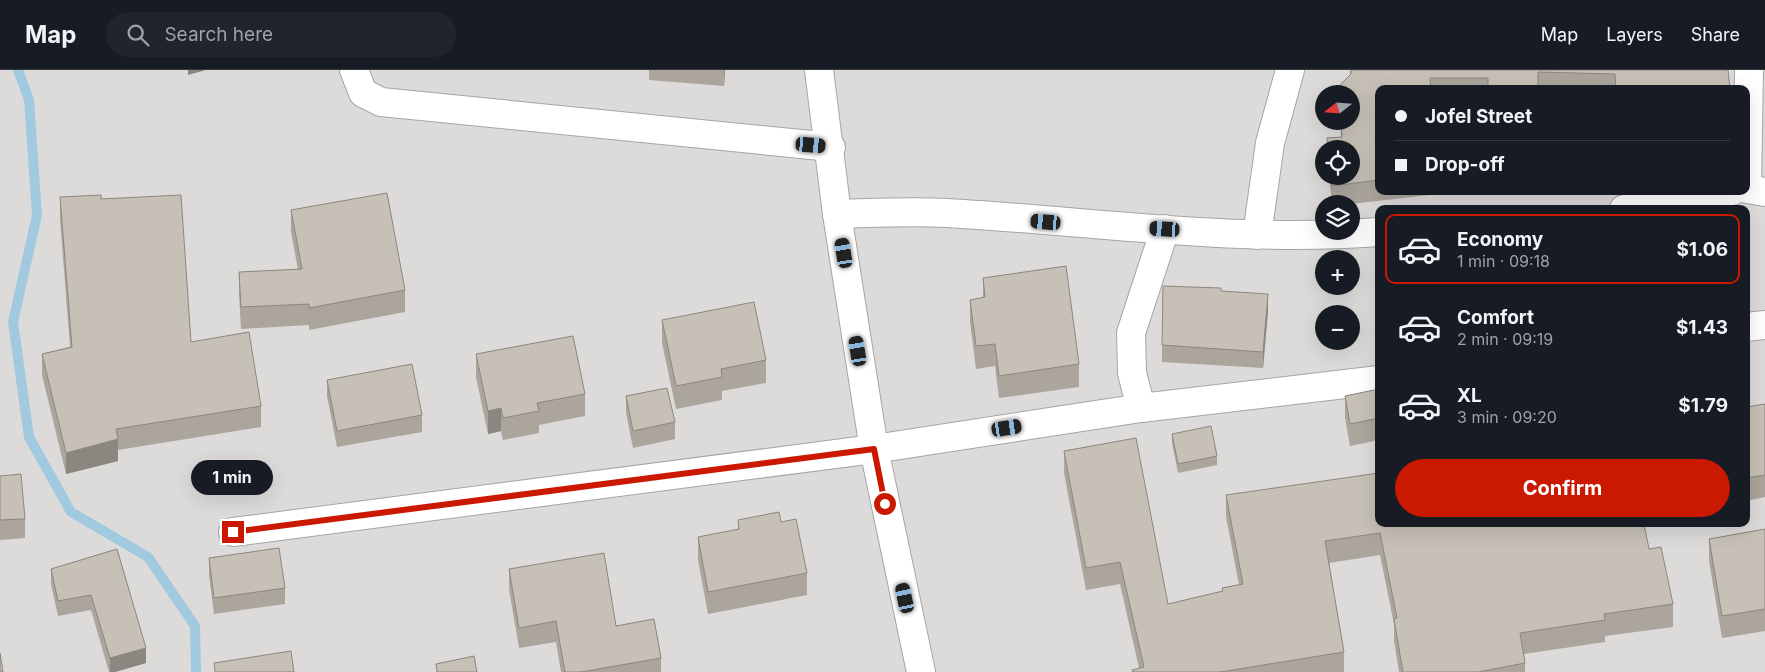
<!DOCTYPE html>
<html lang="en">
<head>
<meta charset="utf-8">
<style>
	body { margin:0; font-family:Inter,sans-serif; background:#20242c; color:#f1f3f6; height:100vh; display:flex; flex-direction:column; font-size:19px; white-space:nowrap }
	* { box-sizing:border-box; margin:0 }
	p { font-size:16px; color:#9ea1a6 }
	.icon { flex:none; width:28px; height:28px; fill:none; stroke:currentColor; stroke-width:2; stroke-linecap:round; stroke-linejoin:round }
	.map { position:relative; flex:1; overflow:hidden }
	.details { position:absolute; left:1375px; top:135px; width:375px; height:322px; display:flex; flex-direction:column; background:#171b24; border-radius:10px; box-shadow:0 5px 20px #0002 }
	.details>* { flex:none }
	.guide { position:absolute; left:1375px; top:15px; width:375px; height:110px; border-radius:10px; box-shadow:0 5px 20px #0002; display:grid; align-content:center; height:110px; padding:0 20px; background:#171b24 }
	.needle { width:32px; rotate:253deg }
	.fabs { position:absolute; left:1315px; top:15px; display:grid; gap:10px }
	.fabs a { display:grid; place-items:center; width:45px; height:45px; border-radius:50%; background:#171b24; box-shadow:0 5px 20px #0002; font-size:25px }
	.end { position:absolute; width:22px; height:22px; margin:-11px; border:6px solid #cb1800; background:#fff; box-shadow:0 0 0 2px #fff }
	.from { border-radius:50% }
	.bubble { position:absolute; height:35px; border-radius:18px; background:#171b24; box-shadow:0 5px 20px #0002; font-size:16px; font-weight:700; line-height:35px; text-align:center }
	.car { position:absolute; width:15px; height:30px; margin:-15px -8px; border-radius:6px; box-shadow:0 0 4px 1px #0007; background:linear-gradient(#222 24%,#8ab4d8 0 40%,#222 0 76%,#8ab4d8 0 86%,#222 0) }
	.guide b { display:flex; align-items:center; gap:18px; height:48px; font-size:19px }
	.guide b+b { border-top:1px solid #363941 }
	.guide i { width:12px; height:12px; background:#f1f3f6 }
	ul { padding:9px 0 0; list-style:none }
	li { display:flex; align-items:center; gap:15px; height:70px; margin:0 10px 8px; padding:0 10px; border:2px solid transparent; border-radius:10px }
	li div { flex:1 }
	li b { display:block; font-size:19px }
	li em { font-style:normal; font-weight:700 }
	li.on { border-color:#cb1800 }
	li>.icon { width:45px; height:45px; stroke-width:1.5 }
	.action { display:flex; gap:10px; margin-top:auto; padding:10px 20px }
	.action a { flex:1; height:58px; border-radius:30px; background:#cb1800; color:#fff; font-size:20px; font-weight:700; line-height:58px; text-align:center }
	header { display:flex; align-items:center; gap:30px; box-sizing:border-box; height:70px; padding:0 25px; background:#171b24; border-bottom:1px solid #363941 }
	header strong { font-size:24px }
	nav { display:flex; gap:28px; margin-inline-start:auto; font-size:18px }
	.search { width:350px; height:45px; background:#20242c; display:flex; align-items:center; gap:12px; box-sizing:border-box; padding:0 18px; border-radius:28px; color:#9ea1a6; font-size:19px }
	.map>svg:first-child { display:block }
	.residential { fill:#dcdbda; fill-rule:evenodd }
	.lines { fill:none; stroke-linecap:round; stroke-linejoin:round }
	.stream { stroke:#a1cae0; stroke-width:10 }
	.street-casing { stroke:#a5a5a5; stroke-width:30 }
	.street { stroke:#fff; stroke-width:28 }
	.wall { fill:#aba59d }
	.shaded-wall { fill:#8b867f }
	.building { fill:#c7c0b6; stroke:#8b867f }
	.route { stroke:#cb1800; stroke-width:6 }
</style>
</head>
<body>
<header>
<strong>Map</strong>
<div class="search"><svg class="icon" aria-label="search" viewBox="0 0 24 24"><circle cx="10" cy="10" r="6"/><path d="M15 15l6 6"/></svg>Search here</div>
<nav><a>Map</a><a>Layers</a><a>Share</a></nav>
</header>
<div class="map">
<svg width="1765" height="602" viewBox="0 0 1765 602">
	<rect width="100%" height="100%" fill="#efede3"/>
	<!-- residential -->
	<path class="residential" d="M 0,0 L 1765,0 L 1765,602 L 0,602 ZM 1379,19 L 1746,19 L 1746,121 L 1379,121 ZM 1324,24 L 1351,24 L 1351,51 L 1324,51 ZM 1324,79 L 1351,79 L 1351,106 L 1324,106 ZM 1324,134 L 1351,134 L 1351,161 L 1324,161 ZM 1379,139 L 1746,139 L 1746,454 L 1379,454 ZM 1324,189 L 1351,189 L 1351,216 L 1324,216 ZM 1324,244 L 1351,244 L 1351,271 L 1324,271 Z"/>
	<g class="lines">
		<!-- stream -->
		<polyline class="stream" points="18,0 29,30 37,145 13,252 29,367 71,442 148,487 195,556 196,602"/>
		<!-- street casing -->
		<g class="street-casing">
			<g id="street">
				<polyline points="354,0 363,23 381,32 831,77"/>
				<polyline points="819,0 837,144 874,379 921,602"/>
				<polyline points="1749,0 1747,119 1765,122"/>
				<polyline points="1624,139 1732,121"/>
				<path d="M 837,144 C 874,143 911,141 947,143 C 1091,151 1235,173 1379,162"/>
				<polyline points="1257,165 1270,73 1290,0"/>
				<polyline points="1746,257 1765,255"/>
				<polyline points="1141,338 1132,303 1131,263 1165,159"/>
				<polyline points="233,462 874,379 1141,338 1379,310"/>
			</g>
		</g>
		<!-- street -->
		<use href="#street" class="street"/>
	</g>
	<!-- wall -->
	<g class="wall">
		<polygon points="649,0 725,0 724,16 649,10"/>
		<polygon points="1350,0 1728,0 1730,19 1379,19 1379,121 1438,121 1438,124 1351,134 1332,134 1329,106 1351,106 1351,79 1327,79 1327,68 1341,67 1340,51 1351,51"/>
		<polygon points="60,127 101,129 191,272 261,336 261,357 118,380 118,391 66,404 42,305 42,284 70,277 60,149"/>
		<polygon points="291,140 405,220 405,242 309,260 309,255 241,259 239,224 239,202 298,200 291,162"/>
		<polygon points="983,208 1079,294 1079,317 999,328 995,296 976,299 970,252 970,230 983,228"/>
		<polygon points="1221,221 1268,241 1263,298 1162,292 1162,275"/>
		<polygon points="662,250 766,290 766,313 722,321 722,330 676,339 662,273"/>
		<polygon points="476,284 585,324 585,346 539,355 539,363 503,370 501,361 488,364 476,307"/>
		<polygon points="327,310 422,345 422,362 337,377 327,326"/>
		<polygon points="1379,319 1379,370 1350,376 1345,348 1345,326"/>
		<polygon points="626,326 675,352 675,369 633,378 626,343"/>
		<polygon points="1765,334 1765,427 1746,431 1746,337"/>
		<polygon points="1172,364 1217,386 1217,395 1178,403 1172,373"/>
		<polygon points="1064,381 1168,534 1222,521 1222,518 1239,515 1226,447 1226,425 1649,479 1673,534 1673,557 1605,566 1605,572 1524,584 1525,593 1525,602 1399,602 1394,571 1394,554 1380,485 1329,493 1344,582 1344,602 1132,602 1132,600 1139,598 1120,514 1086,520 1064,403"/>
		<polygon points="0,406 25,449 25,468 0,470"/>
		<polygon points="738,450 781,452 807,503 807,525 708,544 698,490 698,467 738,459"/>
		<polygon points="1765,459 1765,561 1722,568 1709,491 1709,469"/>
		<polygon points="117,479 146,593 115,602 109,602 91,540 58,546 51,514 51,499"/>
		<polygon points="209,488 285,518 285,534 214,544 209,505"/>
		<polygon points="509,499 616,556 661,588 661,602 561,602 556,572 519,578 509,519"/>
	</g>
	<!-- shaded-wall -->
	<g class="shaded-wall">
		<polygon points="188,0 206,0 188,5"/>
		<polygon points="724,0 725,0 724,16"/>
		<polygon points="1268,224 1268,241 1263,298 1263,282"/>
		<polygon points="501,338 501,361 488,364 488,341"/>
		<polygon points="118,369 118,391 66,404 66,383"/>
		<polygon points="146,578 146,593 115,602 110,602 110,588"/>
	</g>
	<!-- building -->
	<g class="building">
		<polygon points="1351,0 1728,0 1730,19 1633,19 1633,18 1616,19 1615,4 1538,2 1538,19 1488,19 1488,8 1430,8 1431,19 1379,19 1379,110 1332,116 1331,106 1351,106 1351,79 1328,79 1327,68 1342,67 1341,51 1351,51 1351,24 1340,24 1339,16 1351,4"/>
		<polygon points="387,123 405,220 309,238 309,234 241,237 239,202 302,199 291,140"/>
		<polygon points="101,125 101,129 181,125 191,272 249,262 261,336 116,359 118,369 66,383 42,284 72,277 60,127"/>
		<polygon points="1066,196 1079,294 999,306 995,274 976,276 970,230 985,227 983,208"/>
		<polygon points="1163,216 1221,218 1221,221 1268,224 1263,282 1162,275"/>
		<polygon points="754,232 766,290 721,299 722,307 676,316 662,250"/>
		<polygon points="573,266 585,324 537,333 539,341 503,348 501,338 488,341 476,284"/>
		<polygon points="412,294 422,345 337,361 327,310"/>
		<polygon points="667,318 675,352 633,361 626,326"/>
		<polygon points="1379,319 1379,348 1350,354 1345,326"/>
		<polygon points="1765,334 1765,405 1746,408 1746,337"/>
		<polygon points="1211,356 1217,386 1178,394 1172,364"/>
		<polygon points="1136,368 1168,534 1223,521 1222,518 1243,514 1226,425 1379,403 1379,454 1644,454 1649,479 1661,477 1673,534 1604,544 1605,550 1520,563 1525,593 1478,602 1403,602 1394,549 1397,548 1380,463 1325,471 1344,582 1220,602 1133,602 1132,600 1144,597 1120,492 1086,498 1064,381"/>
		<polygon points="21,404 25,449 0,450 0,406"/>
		<polygon points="779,442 781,452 796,449 807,503 708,522 698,467 739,459 738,450"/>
		<polygon points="1765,459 1765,539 1722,546 1709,469"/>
		<polygon points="279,478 285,518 214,528 209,488"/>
		<polygon points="117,479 146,578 110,588 91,525 58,531 51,499"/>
		<polygon points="604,483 616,556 654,549 661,588 581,602 565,602 556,551 519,558 509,499"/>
		<polygon points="291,581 294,602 215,602 214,593"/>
		<polygon points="0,583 3,602 0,602"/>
		<polygon points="474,586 477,602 437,602 436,594"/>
	</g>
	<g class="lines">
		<!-- route -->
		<polyline class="route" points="233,462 874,379 885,434"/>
	</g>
</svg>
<div class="fabs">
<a><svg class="needle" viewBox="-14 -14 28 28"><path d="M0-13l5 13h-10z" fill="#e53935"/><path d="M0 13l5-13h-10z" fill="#9ea1a6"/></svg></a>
<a><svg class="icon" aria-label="locate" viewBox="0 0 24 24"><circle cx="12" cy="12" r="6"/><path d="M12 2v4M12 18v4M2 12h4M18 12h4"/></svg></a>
<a><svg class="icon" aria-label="layers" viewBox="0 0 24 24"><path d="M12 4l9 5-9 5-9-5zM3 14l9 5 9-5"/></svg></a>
<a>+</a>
<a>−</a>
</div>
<i class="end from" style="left:885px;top:434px"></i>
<i class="end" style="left:233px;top:462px"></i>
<div class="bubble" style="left:191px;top:390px;width:82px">1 min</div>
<i class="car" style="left:811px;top:75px;rotate:95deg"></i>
<i class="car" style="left:1046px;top:152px;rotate:275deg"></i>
<i class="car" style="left:1165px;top:159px;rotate:273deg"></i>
<i class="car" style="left:844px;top:183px;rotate:351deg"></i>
<i class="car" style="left:858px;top:281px;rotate:351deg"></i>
<i class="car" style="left:1007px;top:358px;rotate:81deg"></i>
<i class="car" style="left:905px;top:528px;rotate:348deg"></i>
<div class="guide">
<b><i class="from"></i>Jofel Street</b>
<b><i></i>Drop-off</b>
</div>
<section class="details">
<ul>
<li class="on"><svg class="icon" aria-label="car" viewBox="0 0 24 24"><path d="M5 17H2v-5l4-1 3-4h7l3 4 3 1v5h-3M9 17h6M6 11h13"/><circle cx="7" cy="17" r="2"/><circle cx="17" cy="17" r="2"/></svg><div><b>Economy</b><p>1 min · 09:18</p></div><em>$1.06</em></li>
<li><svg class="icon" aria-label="car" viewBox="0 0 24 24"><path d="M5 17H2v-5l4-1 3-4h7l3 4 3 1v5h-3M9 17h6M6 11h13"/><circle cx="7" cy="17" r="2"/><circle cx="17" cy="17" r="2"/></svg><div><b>Comfort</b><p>2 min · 09:19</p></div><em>$1.43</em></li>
<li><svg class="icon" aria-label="car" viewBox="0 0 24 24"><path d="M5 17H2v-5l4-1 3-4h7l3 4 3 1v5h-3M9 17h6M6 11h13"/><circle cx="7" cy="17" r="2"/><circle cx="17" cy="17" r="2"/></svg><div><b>XL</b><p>3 min · 09:20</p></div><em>$1.79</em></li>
</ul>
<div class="action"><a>Confirm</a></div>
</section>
</div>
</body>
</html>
